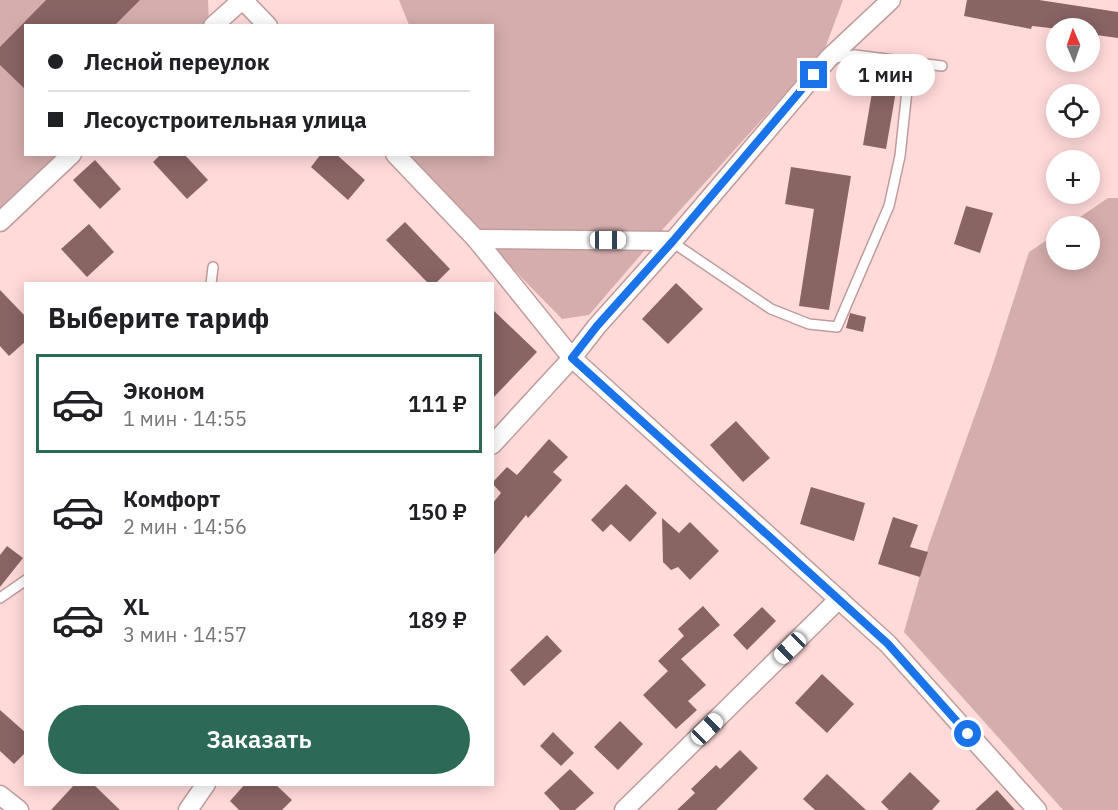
<!DOCTYPE html>
<html lang="ru">
<head>
<meta charset="utf-8">
<style>
	body { margin:0; font-family:"IBM Plex Sans",sans-serif; background:#f2f2f2; color:#202124; height:100vh; display:flex; flex-direction:column; font-size:22px; white-space:nowrap }
	* { box-sizing:border-box; margin:0 }
	p { font-size:20px; color:#757577 }
	.icon { flex:none; width:33px; height:33px; fill:none; stroke:currentColor; stroke-width:2; stroke-linecap:round; stroke-linejoin:round }
	.map { position:relative; flex:1; overflow:hidden }
	.sheet { position:absolute; left:24px; top:282px; width:470px; height:504px; display:flex; flex-direction:column; background:#fff; border-radius:0px; box-shadow:0 3px 15px #0003 }
	.sheet>* { flex:none }
	.guide { position:absolute; left:24px; top:24px; width:470px; height:132px; border-radius:0px; box-shadow:0 3px 15px #0003; display:grid; align-content:center; height:132px; padding:0 24px; background:#fff }
	.needle { width:39px; rotate:358deg }
	.fabs { position:absolute; left:1046px; top:18px; display:grid; gap:12px }
	.fabs a { display:grid; place-items:center; width:54px; height:54px; border-radius:50%; background:#fff; box-shadow:0 3px 15px #0003; font-size:30px }
	.end { position:absolute; width:27px; height:27px; margin:-14px; border:8px solid #1a73e8; background:#fff; box-shadow:0 0 0 3px #fff }
	.from { border-radius:50% }
	.bubble { position:absolute; height:42px; border-radius:21px; background:#fff; box-shadow:0 3px 15px #0003; font-size:20px; font-weight:600; line-height:42px; text-align:center }
	.car { position:absolute; width:18px; height:36px; margin:-18px -9px; border-radius:8px; box-shadow:0 0 4px 2px #0007; background:linear-gradient(#fff 24%,#345 0 40%,#fff 0 76%,#345 0 86%,#fff 0) }
	.guide b { display:flex; align-items:center; gap:21px; height:57px; font-size:22px }
	.guide b+b { border-top:2px solid #e0e0e0 }
	.guide i { width:15px; height:15px; background:#202124 }
	ul { padding:0; list-style:none }
	li { display:flex; align-items:center; gap:18px; height:99px; margin:0 12px 9px; padding:0 12px; border:3px solid transparent; border-radius:0px }
	li div { flex:1 }
	li b { display:block; font-size:22px }
	li em { font-style:normal; font-weight:600 }
	li.selected { border-color:#2c6a57 }
	li>.icon { width:54px; height:54px; stroke-width:1.5 }
	h2 { padding:0 24px; font-size:27px; line-height:72px }
	.button { display:flex; gap:12px; margin-top:auto; padding:12px 24px }
	.button a { flex:1; height:69px; border-radius:36px; background:#2c6a57; color:#fff; font-size:24px; font-weight:600; line-height:69px; text-align:center }
	.map>svg:first-child { display:block }
	.green { fill:#d4adac }
	.building { fill:#886463 }
	.lines { fill:none; stroke-linecap:round; stroke-linejoin:round }
	.service-casing { stroke:#bf9c9b; stroke-width:12 }
	.minor-casing { stroke:#bf9c9b; stroke-width:21 }
	.service { stroke:#fff; stroke-width:9 }
	.minor { stroke:#fff; stroke-width:18 }
	.route { stroke:#1a73e8; stroke-width:8 }
</style>
</head>
<body>
<div class="map">
<svg width="1118" height="810" viewBox="0 0 1118 810">
	<rect width="100%" height="100%" fill="#ffdad9"/>
	<!-- green -->
	<g class="green">
		<polygon points="0,0 208,0 209,25 26,26 26,154 72,155 0,222"/>
		<polygon points="399,0 843,0 824,51 663,229 589,315 562,319 402,155 492,154 492,26 409,25"/>
		<polygon points="1108,198 1118,198 1118,810 1063,810 904,632 929,544 991,370 1029,252 1056,234 1056,260 1089,260 1089,226 1067,226"/>
	</g>
	<!-- building -->
	<g class="building">
		<polygon points="46,0 140,0 114,26 26,26 26,90 0,65 0,47"/>
		<polygon points="967,0 1039,0 1118,12 1118,38 1089,34 1089,28 1050,28 1032,26 1031,29 964,16"/>
		<polygon points="874,81 897,85 886,149 863,145"/>
		<polygon points="161,154 184,154 208,180 187,199 153,162"/>
		<polygon points="321,154 336,154 365,180 348,200 311,167"/>
		<polygon points="95,160 121,189 100,209 73,180"/>
		<polygon points="791,167 851,176 829,310 799,306 814,209 785,204"/>
		<polygon points="966,206 993,213 980,253 954,244"/>
		<polygon points="405,222 450,269 435,284 429,284 386,240"/>
		<polygon points="89,224 114,252 87,277 61,249"/>
		<polygon points="676,283 703,309 668,344 642,319"/>
		<polygon points="0,290 26,317 26,341 9,356 0,346"/>
		<polygon points="492,309 537,352 492,399"/>
		<polygon points="850,313 866,317 863,332 846,328"/>
		<polygon points="736,421 770,458 743,482 710,445"/>
		<polygon points="549,439 568,457 553,472 562,480 528,518 526,515 492,557 492,504 501,493 492,483 507,467 517,475"/>
		<polygon points="626,484 657,513 630,542 611,524 603,532 591,520"/>
		<polygon points="811,487 865,503 854,541 800,524"/>
		<polygon points="893,517 918,525 910,547 928,552 920,577 878,564"/>
		<polygon points="662,518 679,533 690,522 719,551 690,580 678,567 671,570 663,562"/>
		<polygon points="7,546 23,558 0,587 0,555"/>
		<polygon points="703,606 720,625 681,659 706,685 688,701 697,710 676,729 643,695 668,671 658,661 684,636 678,629"/>
		<polygon points="762,607 776,621 747,650 733,635"/>
		<polygon points="547,635 562,651 524,686 510,670"/>
		<polygon points="822,674 854,704 827,733 795,703"/>
		<polygon points="0,710 26,733 26,752 14,764 0,751"/>
		<polygon points="620,721 643,744 618,770 594,747"/>
		<polygon points="553,732 574,753 561,766 540,746"/>
		<polygon points="740,750 758,768 716,810 677,810 695,793 691,789 716,765 720,769"/>
		<polygon points="570,769 594,793 575,810 560,810 544,793"/>
		<polygon points="910,772 940,801 932,810 889,810 881,802"/>
		<polygon points="827,774 866,810 815,810 803,799"/>
		<polygon points="75,784 93,784 120,810 51,810"/>
		<polygon points="245,784 275,784 292,800 282,810 239,810 230,801"/>
		<polygon points="997,790 1015,810 975,810"/>
	</g>
	<g class="lines">
		<!-- service casing -->
		<g class="service-casing">
			<g id="service">
				<polyline points="834,58 855,55 942,66"/>
				<polyline points="675,244 771,309 809,324 837,327 889,206 900,156 910,62"/>
				<polyline points="211,284 213,267"/>
				<polyline points="0,598 26,580"/>
			</g>
		</g>
		<!-- minor casing -->
		<g class="minor-casing">
			<g id="minor">
				<polyline points="243,0 268,26"/>
				<polyline points="213,26 242,0"/>
				<polyline points="395,154 476,239 572,358 888,644 1037,810"/>
				<polyline points="0,222 72,154"/>
				<polyline points="476,239 673,241"/>
				<polyline points="492,445 572,358 597,326 673,241 829,58 891,0"/>
				<polyline points="0,795 19,810"/>
				<polyline points="188,810 206,784"/>
				<polyline points="624,810 839,599"/>
			</g>
		</g>
		<!-- service -->
		<use href="#service" class="service"/>
		<!-- minor -->
		<use href="#minor" class="minor"/>
	</g>
	<g class="lines">
		<!-- route -->
		<polyline class="route" points="814,75 673,241 597,326 572,358 888,644 968,734"/>
	</g>
</svg>
<div class="fabs">
<a><svg class="needle" viewBox="-14 -14 28 28"><path d="M0-13l5 13h-10z" fill="#e53935"/><path d="M0 13l5-13h-10z" fill="#757577"/></svg></a>
<a><svg class="icon" aria-label="locate" viewBox="0 0 24 24"><circle cx="12" cy="12" r="6"/><path d="M12 2v4M12 18v4M2 12h4M18 12h4"/></svg></a>
<a>+</a>
<a>−</a>
</div>
<i class="end from" style="left:968px;top:734px"></i>
<i class="end" style="left:814px;top:75px"></i>
<div class="bubble" style="left:836px;top:54px;width:99px">1 мин</div>
<i class="car" style="left:608px;top:240px;rotate:90deg"></i>
<i class="car" style="left:790px;top:648px;rotate:226deg"></i>
<i class="car" style="left:707px;top:729px;rotate:46deg"></i>
<div class="guide">
<b><i class="from"></i>Лесной переулок</b>
<b><i></i>Лесоустроительная улица</b>
</div>
<section class="sheet">
<h2>Выберите тариф</h2>
<ul>
<li class="selected"><svg class="icon" aria-label="car" viewBox="0 0 24 24"><path d="M5 17H2v-5l4-1 3-4h7l3 4 3 1v5h-3M9 17h6M6 11h13"/><circle cx="7" cy="17" r="2"/><circle cx="17" cy="17" r="2"/></svg><div><b>Эконом</b><p>1 мин · 14:55</p></div><em>111 ₽</em></li>
<li><svg class="icon" aria-label="car" viewBox="0 0 24 24"><path d="M5 17H2v-5l4-1 3-4h7l3 4 3 1v5h-3M9 17h6M6 11h13"/><circle cx="7" cy="17" r="2"/><circle cx="17" cy="17" r="2"/></svg><div><b>Комфорт</b><p>2 мин · 14:56</p></div><em>150 ₽</em></li>
<li><svg class="icon" aria-label="car" viewBox="0 0 24 24"><path d="M5 17H2v-5l4-1 3-4h7l3 4 3 1v5h-3M9 17h6M6 11h13"/><circle cx="7" cy="17" r="2"/><circle cx="17" cy="17" r="2"/></svg><div><b>XL</b><p>3 мин · 14:57</p></div><em>189 ₽</em></li>
</ul>
<div class="button"><a>Заказать</a></div>
</section>
</div>
</body>
</html>
